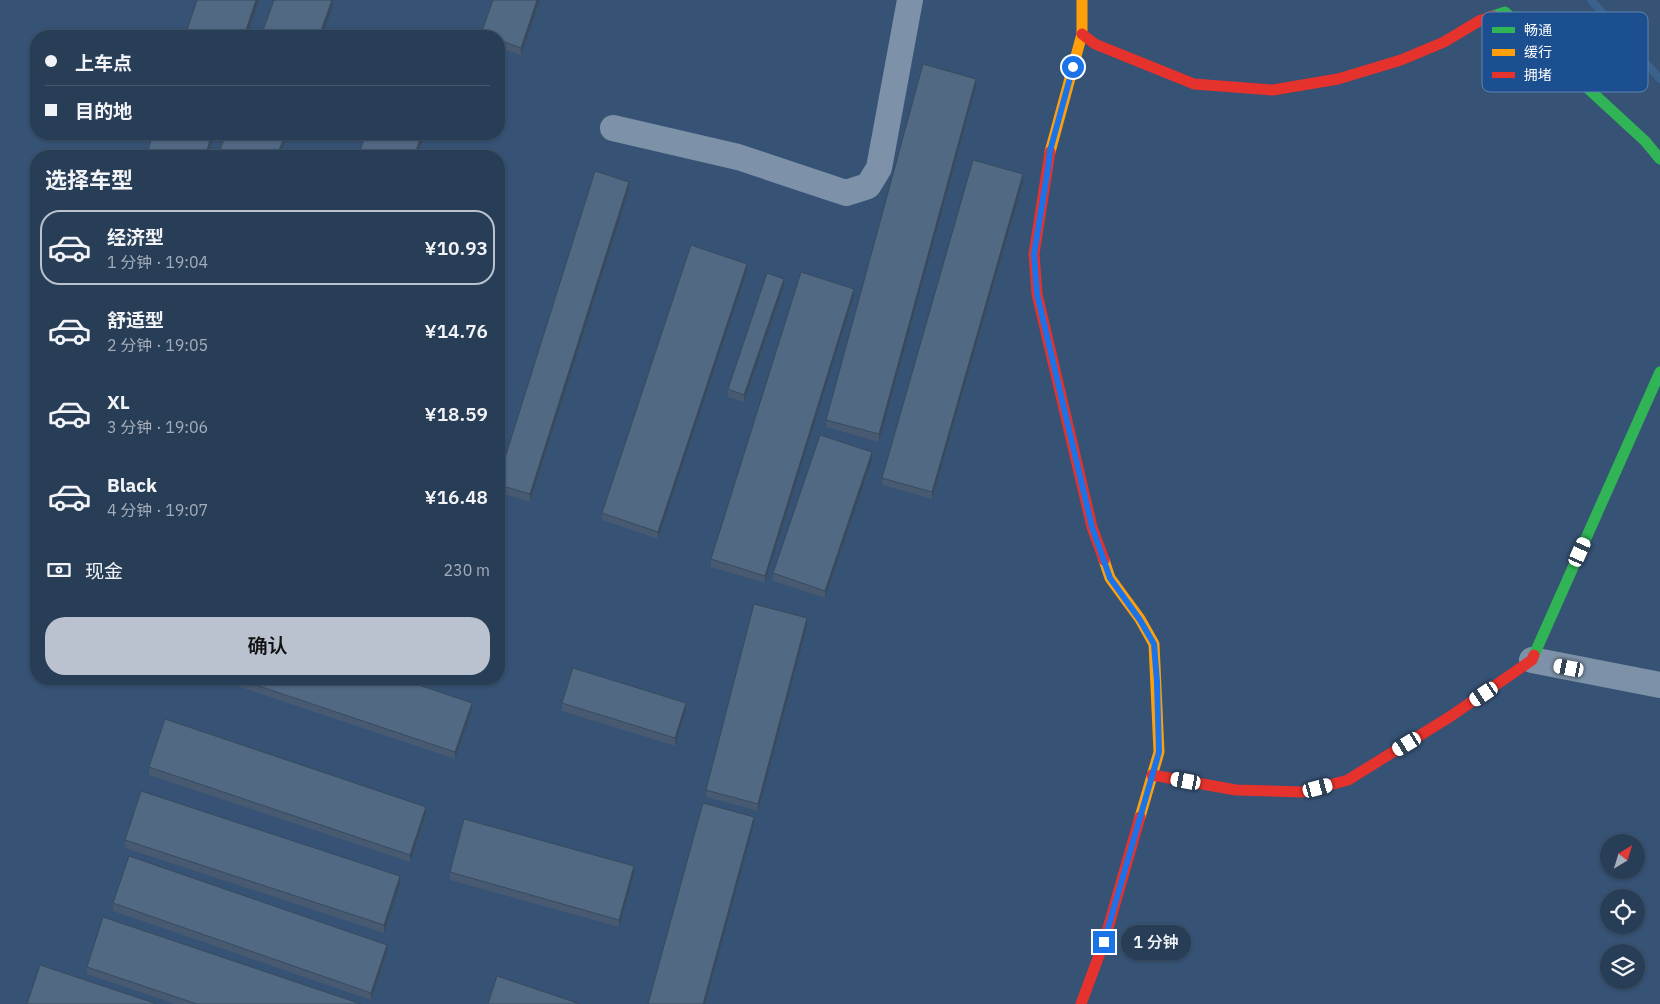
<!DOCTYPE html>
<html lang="zh">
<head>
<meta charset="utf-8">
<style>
	body { margin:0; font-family:"IBM Plex Sans","Noto Sans SC",sans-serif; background:#30455d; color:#f1f3f6; height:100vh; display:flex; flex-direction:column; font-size:19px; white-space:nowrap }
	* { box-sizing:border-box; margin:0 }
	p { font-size:16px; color:#a5aeba }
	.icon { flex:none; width:28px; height:28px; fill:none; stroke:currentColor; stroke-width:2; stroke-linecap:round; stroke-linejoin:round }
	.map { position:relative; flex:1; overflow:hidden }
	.details { position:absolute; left:30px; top:150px; width:475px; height:535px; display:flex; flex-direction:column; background:#283e57; border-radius:20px; box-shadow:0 1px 4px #0004,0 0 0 1px #44576d }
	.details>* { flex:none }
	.guide { position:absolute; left:30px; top:30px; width:475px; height:110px; border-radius:20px; box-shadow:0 1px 4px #0004,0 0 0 1px #44576d; display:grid; align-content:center; height:110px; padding:0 15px; background:#283e57 }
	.needle { width:32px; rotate:38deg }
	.tools { position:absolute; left:1600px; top:834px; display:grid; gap:10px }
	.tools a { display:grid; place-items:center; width:45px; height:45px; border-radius:50%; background:#283e57; box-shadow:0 1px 4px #0004,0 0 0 1px #44576d; font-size:25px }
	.end { position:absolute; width:22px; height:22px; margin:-11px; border:6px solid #1a73e8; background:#fff; box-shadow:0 0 0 2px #fff }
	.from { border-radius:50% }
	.bubble { position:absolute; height:35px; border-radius:18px; background:#283e57; box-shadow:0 1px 4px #0004,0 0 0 1px #44576d; font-size:16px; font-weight:600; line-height:35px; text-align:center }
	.car { position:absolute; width:15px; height:30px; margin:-15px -8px; border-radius:6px; box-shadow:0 0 4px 1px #0007; background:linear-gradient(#fff 24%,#345 0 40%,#fff 0 76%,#345 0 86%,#fff 0) }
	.guide b { display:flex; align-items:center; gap:18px; height:48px; font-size:19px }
	.guide b+b { border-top:1px solid #44576d }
	.guide i { width:12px; height:12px; background:#f1f3f6 }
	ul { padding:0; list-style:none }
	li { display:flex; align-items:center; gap:15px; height:75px; margin:0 10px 8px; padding:0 5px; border:2px solid transparent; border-radius:20px }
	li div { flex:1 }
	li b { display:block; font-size:19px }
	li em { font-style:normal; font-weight:600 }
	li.selected { border-color:#b9c2ce }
	li>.icon { width:45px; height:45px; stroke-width:1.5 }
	h2 { padding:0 15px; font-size:22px; line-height:60px }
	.pay { display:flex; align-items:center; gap:12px; height:55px; padding:0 15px; font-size:19px }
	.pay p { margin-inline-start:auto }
	.primary-button { display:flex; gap:10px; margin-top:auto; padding:10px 15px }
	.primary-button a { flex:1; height:58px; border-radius:20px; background:#b9c2ce; color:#111; font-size:20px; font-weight:600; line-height:58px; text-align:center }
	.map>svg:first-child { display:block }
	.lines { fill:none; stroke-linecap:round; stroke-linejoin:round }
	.stream { stroke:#3b618d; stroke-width:8 }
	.street { stroke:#7d92a8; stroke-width:26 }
	.fast { stroke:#30b455; stroke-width:11 }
	.slow { stroke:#ff9f0a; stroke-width:11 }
	.jam { stroke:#e5322d; stroke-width:11 }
	.wall { fill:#475a72 }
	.shaded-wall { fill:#394a5c }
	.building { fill:#526984; stroke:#394a5c }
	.route { stroke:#1a73e8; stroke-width:6 }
	.key { fill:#1b4f8f; stroke:#5f84b1; stroke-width:1 }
	.key-label { font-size:14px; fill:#fff }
</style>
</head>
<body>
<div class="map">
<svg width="1660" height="1004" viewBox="0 0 1660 1004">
	<rect width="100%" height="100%" fill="#365274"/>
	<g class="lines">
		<!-- stream -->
		<polyline class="stream" points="1591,0 1660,79"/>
		<!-- street -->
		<g class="street">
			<polyline points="613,128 738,157 846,193 868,186 879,168 910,0"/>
			<polyline points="1532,660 1660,685"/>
		</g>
		<!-- fast -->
		<g class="fast">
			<polyline points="1493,16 1505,12 1645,141 1660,159"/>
			<polyline points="1534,655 1660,372"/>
		</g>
		<!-- slow -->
		<g class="slow">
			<polyline points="1050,152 1082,34 1082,0"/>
			<polyline points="1104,560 1110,578 1140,619 1154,644 1159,752 1140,817"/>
		</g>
		<!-- jam -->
		<g class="jam">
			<polyline points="1082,34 1095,44 1194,84 1273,90 1338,79 1401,60 1444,42 1479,21 1493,16"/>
			<polyline points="1050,152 1034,254 1037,294 1092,527 1104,560"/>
			<polyline points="1152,775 1236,790 1303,792 1348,780 1451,716 1532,660 1534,655"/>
			<polyline points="1081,1004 1104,942 1140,817"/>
		</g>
	</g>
	<!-- wall -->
	<g class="wall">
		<polygon points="493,0 540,0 521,55 499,48 499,36 481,36 481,34"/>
		<polygon points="976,86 879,442 826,427 826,420"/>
		<polygon points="1023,182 932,499 882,485 882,478"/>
		<polygon points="629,190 530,502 499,492 499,477"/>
		<polygon points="747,271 658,539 602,520 602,513"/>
		<polygon points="784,286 744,402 728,397 728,389"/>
		<polygon points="854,296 765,583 711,567 711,559"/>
		<polygon points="872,460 825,598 773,581 773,573"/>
		<polygon points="807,626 758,811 706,797 706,790"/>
		<polygon points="216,679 401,679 472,710 455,759"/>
		<polygon points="431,679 442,679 441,682"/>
		<polygon points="562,703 686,710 675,746 562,711"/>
		<polygon points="149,767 426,814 410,862 149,775"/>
		<polygon points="125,840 400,884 384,933 125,848"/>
		<polygon points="450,872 634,874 619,927 450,880"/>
		<polygon points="113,903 387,952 371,1000 113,911"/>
		<polygon points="87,967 361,1004 175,1004 87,974"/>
	</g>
	<!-- shaded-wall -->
	<g class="shaded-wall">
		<polygon points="256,0 259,0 247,36 244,36"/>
		<polygon points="333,0 333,6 322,36 319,36"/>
		<polygon points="537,0 540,0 521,55 521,48"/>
		<polygon points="976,79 976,86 879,442 879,434"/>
		<polygon points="212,134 215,134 208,156 205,156"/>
		<polygon points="285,134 288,134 280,156 277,156"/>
		<polygon points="422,134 422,142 417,156 414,156"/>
		<polygon points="1023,174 1023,182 932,499 932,492"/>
		<polygon points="629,182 629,190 530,502 530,494"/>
		<polygon points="747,264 747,271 658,539 658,532"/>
		<polygon points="784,279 784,286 744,402 744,395"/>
		<polygon points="854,289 854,296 765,583 765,576"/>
		<polygon points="872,452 872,460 825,598 825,591"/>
		<polygon points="807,618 807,626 758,811 758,804"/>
		<polygon points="472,703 472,710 455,759 455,752"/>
		<polygon points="686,703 686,710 675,746 675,738"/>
		<polygon points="426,807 426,814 410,862 410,855"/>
		<polygon points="754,817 754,824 705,1004 703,1004"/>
		<polygon points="634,866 634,874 619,927 619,920"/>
		<polygon points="400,876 400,884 384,933 384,925"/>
		<polygon points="387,945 387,952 371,1000 371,993"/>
	</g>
	<!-- building -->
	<g class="building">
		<polygon points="197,0 256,0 244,36 185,36"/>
		<polygon points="274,0 332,0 319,36 261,36"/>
		<polygon points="493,0 537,0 521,48 499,40 499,36 487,36 481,34"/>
		<polygon points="923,64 976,79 879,434 826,420"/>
		<polygon points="153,134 212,134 205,156 146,156"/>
		<polygon points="226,134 285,134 277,156 218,156"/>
		<polygon points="366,134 422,134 414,156 358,156"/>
		<polygon points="973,160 1023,174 932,492 882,478"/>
		<polygon points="595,171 629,182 530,494 499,485 499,477"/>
		<polygon points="691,245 747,264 658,532 602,513"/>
		<polygon points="801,272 854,289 765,576 711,559"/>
		<polygon points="767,273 784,279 744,395 728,389"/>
		<polygon points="820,435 872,452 825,591 773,573"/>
		<polygon points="754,604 807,618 758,804 706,790"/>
		<polygon points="573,668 686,703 675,738 562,703"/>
		<polygon points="238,679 401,679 472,703 455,752"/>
		<polygon points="165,719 426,807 410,855 149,767"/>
		<polygon points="141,791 400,876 384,925 125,840"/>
		<polygon points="703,803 754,817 703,1004 648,1004"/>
		<polygon points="464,819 634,866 619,920 450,872"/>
		<polygon points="129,856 387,945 371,993 113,903"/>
		<polygon points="103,917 361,1004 197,1004 87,967"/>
		<polygon points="40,965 157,1004 27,1004"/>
		<polygon points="497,976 580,1004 488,1004"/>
	</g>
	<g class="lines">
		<!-- route -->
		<polyline class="route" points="1073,67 1050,151 1048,168 1034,254 1037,294 1092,527 1110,578 1140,620 1154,644 1157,682 1159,752 1104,942"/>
	</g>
	<!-- legend -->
	<rect x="1482" y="12" width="166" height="80" rx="8" class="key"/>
	<rect x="1492" y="27" width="23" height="6" fill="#30b455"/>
	<rect x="1492" y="49" width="23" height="7" fill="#ff9f0a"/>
	<rect x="1492" y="72" width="23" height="6" fill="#e5322d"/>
	<g class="key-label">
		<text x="1524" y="35">畅通</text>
		<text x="1524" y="57">缓行</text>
		<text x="1524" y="80">拥堵</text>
	</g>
</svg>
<div class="tools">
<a><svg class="needle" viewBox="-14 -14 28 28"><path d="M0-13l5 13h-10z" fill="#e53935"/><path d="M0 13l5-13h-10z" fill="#a5aeba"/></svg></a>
<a><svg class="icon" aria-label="locate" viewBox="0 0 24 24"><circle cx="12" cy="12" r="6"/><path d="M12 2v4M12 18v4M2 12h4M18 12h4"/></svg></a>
<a><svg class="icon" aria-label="layers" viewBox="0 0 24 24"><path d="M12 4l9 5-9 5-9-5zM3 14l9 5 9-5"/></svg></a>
</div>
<i class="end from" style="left:1073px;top:67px"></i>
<i class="end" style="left:1104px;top:942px"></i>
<div class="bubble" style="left:1121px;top:925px;width:70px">1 分钟</div>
<i class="car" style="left:1580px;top:552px;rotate:24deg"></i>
<i class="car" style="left:1569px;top:668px;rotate:281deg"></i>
<i class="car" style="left:1484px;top:694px;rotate:236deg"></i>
<i class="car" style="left:1407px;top:744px;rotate:239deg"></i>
<i class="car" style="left:1186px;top:781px;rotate:280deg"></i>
<i class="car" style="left:1318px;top:788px;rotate:75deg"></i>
<div class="guide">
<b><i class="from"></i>上车点</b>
<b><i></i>目的地</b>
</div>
<section class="details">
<h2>选择车型</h2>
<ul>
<li class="selected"><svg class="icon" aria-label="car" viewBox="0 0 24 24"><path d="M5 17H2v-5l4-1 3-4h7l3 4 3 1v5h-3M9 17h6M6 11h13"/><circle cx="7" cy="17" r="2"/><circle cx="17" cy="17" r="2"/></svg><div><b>经济型</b><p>1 分钟 · 19:04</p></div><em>¥10.93</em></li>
<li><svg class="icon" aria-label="car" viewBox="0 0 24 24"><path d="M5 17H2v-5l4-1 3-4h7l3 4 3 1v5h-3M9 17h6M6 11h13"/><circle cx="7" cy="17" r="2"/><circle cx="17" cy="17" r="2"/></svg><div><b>舒适型</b><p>2 分钟 · 19:05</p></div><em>¥14.76</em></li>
<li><svg class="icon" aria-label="car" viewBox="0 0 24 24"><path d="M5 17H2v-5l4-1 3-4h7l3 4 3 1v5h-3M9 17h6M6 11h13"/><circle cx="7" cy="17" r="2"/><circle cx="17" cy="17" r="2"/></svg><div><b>XL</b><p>3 分钟 · 19:06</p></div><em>¥18.59</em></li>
<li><svg class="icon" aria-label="car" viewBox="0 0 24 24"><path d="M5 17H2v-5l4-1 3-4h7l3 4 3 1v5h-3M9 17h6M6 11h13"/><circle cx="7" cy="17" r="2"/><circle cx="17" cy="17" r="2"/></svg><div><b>Black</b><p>4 分钟 · 19:07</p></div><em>¥16.48</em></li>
</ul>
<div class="pay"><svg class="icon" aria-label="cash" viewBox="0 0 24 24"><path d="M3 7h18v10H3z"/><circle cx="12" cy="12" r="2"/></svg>现金<p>230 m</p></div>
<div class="primary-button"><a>确认</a></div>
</section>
</div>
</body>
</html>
